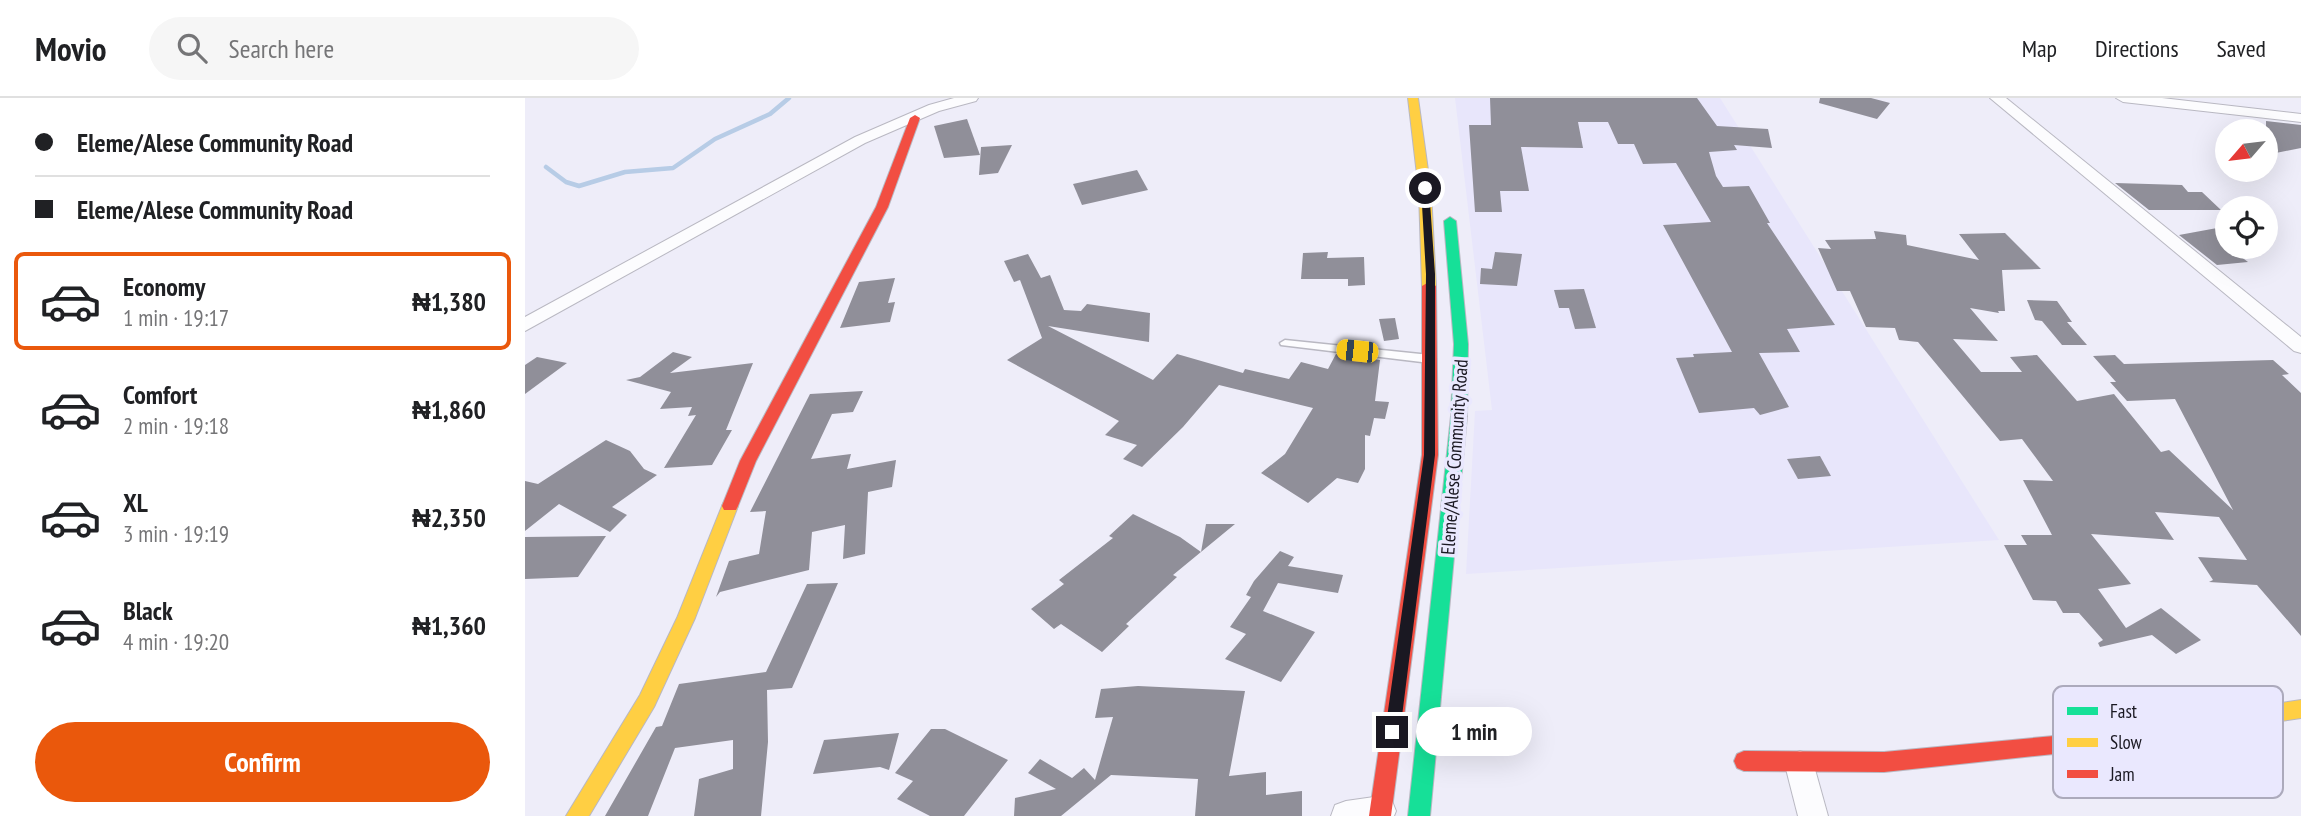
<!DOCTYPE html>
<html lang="en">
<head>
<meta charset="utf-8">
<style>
	body { margin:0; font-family:"PT Sans Narrow",sans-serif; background:#f6f6f6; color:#202124; height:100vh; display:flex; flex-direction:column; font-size:26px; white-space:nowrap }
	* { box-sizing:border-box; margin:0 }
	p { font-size:23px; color:#757577 }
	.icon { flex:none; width:38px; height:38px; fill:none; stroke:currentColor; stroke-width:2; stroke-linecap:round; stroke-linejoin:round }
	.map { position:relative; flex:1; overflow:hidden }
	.details { display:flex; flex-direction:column; background:#fff; width:525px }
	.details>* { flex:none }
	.banner { display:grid; align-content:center; height:154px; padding:0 35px; background:#fff }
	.needle { width:46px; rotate:242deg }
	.fabs { position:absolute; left:1690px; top:21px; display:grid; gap:14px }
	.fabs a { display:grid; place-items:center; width:63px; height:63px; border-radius:50%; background:#fff; box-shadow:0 7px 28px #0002; font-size:35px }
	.end { position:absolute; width:32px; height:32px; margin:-16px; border:9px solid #1a1822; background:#fff; box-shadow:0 0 0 4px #fff }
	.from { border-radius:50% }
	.bubble { position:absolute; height:49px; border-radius:24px; background:#fff; box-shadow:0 7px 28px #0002; font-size:23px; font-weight:600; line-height:49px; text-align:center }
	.car { position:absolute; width:21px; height:42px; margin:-21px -10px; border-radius:9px; box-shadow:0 0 5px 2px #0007; background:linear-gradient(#f5c518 24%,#345 0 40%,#f5c518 0 76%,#345 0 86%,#f5c518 0) }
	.banner b { display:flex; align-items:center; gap:24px; height:66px; font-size:26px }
	.banner b+b { border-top:2px solid #e0e0e0 }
	.banner i { width:18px; height:18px; background:#202124 }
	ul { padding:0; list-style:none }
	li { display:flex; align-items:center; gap:21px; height:98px; margin:0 14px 10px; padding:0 21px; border:4px solid transparent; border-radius:10px }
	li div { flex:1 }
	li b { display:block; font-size:26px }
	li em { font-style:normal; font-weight:600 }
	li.selected { border-color:#ea580c }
	li>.icon { width:63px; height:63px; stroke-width:1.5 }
	.button { display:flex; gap:14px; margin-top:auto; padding:14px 35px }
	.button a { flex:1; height:80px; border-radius:42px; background:#ea580c; color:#fff; font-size:28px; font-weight:600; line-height:80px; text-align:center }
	header { display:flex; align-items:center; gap:42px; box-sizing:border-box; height:98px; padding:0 35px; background:#fff; border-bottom:2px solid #e0e0e0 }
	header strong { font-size:33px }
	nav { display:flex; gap:38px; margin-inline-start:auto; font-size:24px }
	.search { width:490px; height:63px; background:#f6f6f6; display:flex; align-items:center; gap:18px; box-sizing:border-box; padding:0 24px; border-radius:38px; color:#757577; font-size:26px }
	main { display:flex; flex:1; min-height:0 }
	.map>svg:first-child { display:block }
	.built { fill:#e8e6fb }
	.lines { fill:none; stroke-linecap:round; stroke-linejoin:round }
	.stream { stroke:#b7cce6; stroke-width:4.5 }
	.building { fill:#908f99 }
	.lane-casing { stroke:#b9b8c2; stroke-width:3 }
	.street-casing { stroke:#b9b8c2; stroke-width:2 }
	.fast-casing { stroke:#b9b8c2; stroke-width:2 }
	.slow-casing { stroke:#b9b8c2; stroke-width:2 }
	.jam-casing { stroke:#b9b8c2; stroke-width:2 }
	.lane { fill:#fcfcfe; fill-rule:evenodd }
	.street { fill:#fcfcfe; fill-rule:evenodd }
	.fast { fill:#16e098; fill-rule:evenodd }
	.slow { fill:#ffcf43; fill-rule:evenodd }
	.jam { fill:#f24e42; fill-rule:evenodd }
	.route { fill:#1a1822 }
	.labels { text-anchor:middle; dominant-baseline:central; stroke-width:7; stroke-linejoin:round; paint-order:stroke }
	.street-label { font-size:19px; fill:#1a1822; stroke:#eae8fe }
	.key { fill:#eae8fe; stroke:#acaabc; stroke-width:2 }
	.key-label { font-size:19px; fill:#1a1822 }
</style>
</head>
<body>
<header>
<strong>Movio</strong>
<div class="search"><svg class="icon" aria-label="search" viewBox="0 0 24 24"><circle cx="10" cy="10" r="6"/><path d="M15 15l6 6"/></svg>Search here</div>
<nav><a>Map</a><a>Directions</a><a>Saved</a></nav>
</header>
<main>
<section class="details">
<div class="banner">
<b><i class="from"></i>Eleme/Alese Community Road</b>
<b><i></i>Eleme/Alese Community Road</b>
</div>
<ul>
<li class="selected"><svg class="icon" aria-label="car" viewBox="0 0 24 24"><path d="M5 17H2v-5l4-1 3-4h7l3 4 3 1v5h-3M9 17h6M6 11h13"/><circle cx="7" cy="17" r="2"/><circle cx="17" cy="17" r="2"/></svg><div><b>Economy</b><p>1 min · 19:17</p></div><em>₦1,380</em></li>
<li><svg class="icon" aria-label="car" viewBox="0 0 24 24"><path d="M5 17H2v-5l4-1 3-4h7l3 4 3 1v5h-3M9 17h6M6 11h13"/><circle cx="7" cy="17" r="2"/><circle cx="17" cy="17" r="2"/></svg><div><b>Comfort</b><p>2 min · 19:18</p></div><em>₦1,860</em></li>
<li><svg class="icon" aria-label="car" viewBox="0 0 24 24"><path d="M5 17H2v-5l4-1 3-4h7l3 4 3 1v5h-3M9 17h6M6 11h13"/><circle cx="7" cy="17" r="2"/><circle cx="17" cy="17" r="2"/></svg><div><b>XL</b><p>3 min · 19:19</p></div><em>₦2,350</em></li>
<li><svg class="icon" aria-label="car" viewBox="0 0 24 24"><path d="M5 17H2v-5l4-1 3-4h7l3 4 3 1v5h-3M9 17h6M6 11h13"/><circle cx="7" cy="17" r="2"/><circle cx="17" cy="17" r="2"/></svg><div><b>Black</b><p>4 min · 19:20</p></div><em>₦1,360</em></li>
</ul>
<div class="button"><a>Confirm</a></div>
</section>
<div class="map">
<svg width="1776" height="718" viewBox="0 0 1776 718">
	<rect width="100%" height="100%" fill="#eeedf9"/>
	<!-- built -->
	<polygon class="built" points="930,0 1195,0 1474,442 941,476 950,313 967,312"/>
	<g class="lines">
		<!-- stream -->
		<polyline class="stream" points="21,69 41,84 54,88 100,74 148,70 190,41 245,16 264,0"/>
	</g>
	<!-- building -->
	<g class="building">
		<polygon points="965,0 1172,0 1192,28 1243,31 1247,50 1209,47 1212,52 1184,54 1191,78 1198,89 1224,88 1245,125 1242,125 1310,227 1262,231 1275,254 1234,255 1264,309 1235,317 1229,310 1174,315 1151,260 1169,259 1168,256 1207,254 1138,127 1186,124 1151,65 1118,66 1109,46 1093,46 1083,24 1053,24 1058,50 996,49 1004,93 975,93 977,114 950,114 944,27 966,27"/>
		<polygon points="1295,0 1346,0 1365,5 1352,21 1294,5"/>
		<polygon points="442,21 455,57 419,60 409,28"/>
		<polygon points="1741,23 1776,27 1776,50 1741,57"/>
		<polygon points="487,47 473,75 454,77 456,49"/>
		<polygon points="612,72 623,92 557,107 548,86"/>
		<polygon points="1590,85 1657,87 1663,94 1677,94 1696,112 1624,112"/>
		<polygon points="1703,128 1703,149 1723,164 1692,167 1654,137"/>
		<polygon points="1349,133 1381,137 1382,147 1454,162 1434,136 1480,135 1516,171 1477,172 1480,213 1473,213 1474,215 1445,210 1473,243 1428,241 1456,274 1497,274 1485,259 1512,257 1552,303 1589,296 1636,354 1644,352 1708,412 1650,301 1602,303 1585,284 1591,284 1568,258 1590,257 1599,266 1748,262 1764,276 1757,277 1776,295 1776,538 1732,487 1684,484 1688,482 1673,459 1722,462 1694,419 1630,414 1649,442 1566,436 1606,486 1573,491 1601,530 1636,510 1676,542 1651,556 1627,537 1575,549 1573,545 1578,542 1554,515 1538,515 1531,503 1508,502 1479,447 1502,447 1496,437 1527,437 1498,382 1528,383 1497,341 1475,343 1393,244 1374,242 1370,230 1341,229 1325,193 1312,193 1293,150 1306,151 1300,142 1351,141"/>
		<polygon points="803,154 802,160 839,159 840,187 823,188 823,181 776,181 778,155"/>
		<polygon points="970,154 997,156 992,188 955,186 956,170 967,171"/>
		<polygon points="503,156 516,180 525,177 539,212 556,213 562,206 625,215 624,244 523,228 628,282 652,256 718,275 720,271 764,281 776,264 803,271 811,256 855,262 850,303 864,304 860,321 849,320 845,338 840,337 840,371 833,385 812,380 783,405 736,375 760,356 788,310 694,287 658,329 617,369 598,361 612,347 580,337 594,323 482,262 517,240 495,182 489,184 479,163"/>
		<polygon points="370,180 363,205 370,204 365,224 315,230 334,184"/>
		<polygon points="1059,191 1071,230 1050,231 1044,210 1034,210 1029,192"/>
		<polygon points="1502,202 1532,203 1547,224 1542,224 1562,247 1537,247 1517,223 1510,222"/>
		<polygon points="870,220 874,241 859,243 854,221"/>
		<polygon points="148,254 167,259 145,275 228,265 201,332 207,332 187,367 139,370 171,317 163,318 167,309 135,311 146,294 101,282 115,279"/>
		<polygon points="12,259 42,265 0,296 0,267"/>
		<polygon points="338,293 328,314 307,316 286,361 326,356 322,371 371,362 367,389 343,394 340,456 318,461 320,427 287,434 284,472 195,494 191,499 204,463 234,456 241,413 225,414 285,296"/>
		<polygon points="81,342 105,353 119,371 132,377 87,409 102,417 85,434 34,406 0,433 0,383 13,386"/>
		<polygon points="1295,358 1306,378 1273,381 1262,361"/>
		<polygon points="608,416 655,439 676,454 681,426 710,426 648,477 652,479 601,526 604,528 577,554 536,526 529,531 506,511 539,486 534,482 588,440 584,438"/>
		<polygon points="81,438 53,479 0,481 0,439"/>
		<polygon points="755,453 769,459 763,468 818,477 813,495 753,485 738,513 790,534 756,584 700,561 721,536 705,529 726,499 721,497 729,483"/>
		<polygon points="313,485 267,590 242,592 243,644 236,718 169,718 174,681 208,671 208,642 150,650 123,718 80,718 131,629 137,628 154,586 241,574 282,486"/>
		<polygon points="613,588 720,593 704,678 741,674 741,697 777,693 777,718 670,718 673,681 586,677 536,718 489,718 490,700 531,691 503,675 515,661 547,680 559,670 570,682 588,619 570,620 576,591"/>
		<polygon points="406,631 420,631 483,662 439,718 405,718 372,701 388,683 370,675"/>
		<polygon points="374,635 364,672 355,669 288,676 299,642"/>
	</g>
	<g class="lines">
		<!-- lane casing -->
		<g class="lane-casing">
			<polygon id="lane" points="760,242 905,257 911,261 905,265 756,247 755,245"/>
		</g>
		<!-- street casing -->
		<g class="street-casing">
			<g id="street">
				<polygon points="429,0 453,0 451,3 414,13 340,45 0,233 0,219 330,39 404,7"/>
				<polygon points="1465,0 1481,0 1776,239 1776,255 1769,253"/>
				<polygon points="1591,0 1637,0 1776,16 1776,24 1598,4"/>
				<polygon points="1275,653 1286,657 1303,718 1273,718 1260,667 1264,657"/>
				<polygon points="856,698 867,703 871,713 869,718 806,718 810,707 821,703"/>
			</g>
		</g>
		<!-- fast casing -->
		<g class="fast-casing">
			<polygon id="fast" points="925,119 931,123 943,246 942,318 905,718 883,718 926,318 929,246 919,123"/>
		</g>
		<!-- slow casing -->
		<g class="slow-casing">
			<g id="slow">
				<polygon points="883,0 893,0 906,94 911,188 904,192 897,188 894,94"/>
				<polygon points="205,402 211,404 213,408 170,520 129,609 64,718 41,718 115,597 152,520 197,408 199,404"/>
				<polygon points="1776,602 1776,620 1529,656 1522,654 1519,647 1522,640 1529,638"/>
			</g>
		</g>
		<!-- jam casing -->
		<g class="jam-casing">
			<g id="jam">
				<polygon points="390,17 395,20 363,109 231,363 213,408 211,412 199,412 197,408 215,363 351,109 385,20"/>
				<polygon points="904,184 911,188 913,357 866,718 844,718 897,357 897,188"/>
				<polygon points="1529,638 1536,640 1539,647 1536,654 1529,656 1359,674 1219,673 1212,670 1209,663 1212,656 1219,653 1359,654"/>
			</g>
		</g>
		<!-- lane -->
		<use href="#lane" class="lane"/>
		<!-- street -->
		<use href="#street" class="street"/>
		<!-- fast -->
		<use href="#fast" class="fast"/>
		<!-- slow -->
		<use href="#slow" class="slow"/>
		<!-- jam -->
		<use href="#jam" class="jam"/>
	</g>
	<!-- route -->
	<polygon class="route" points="900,88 904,90 910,176 910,357 875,634 867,641 860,634 899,357 901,176 896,90"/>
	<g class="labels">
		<!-- street labels -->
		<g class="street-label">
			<text transform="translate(929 359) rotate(-86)">Eleme/Alese Community Road</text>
		</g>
	</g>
	<!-- legend -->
	<rect x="1528" y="588" width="230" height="112" rx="10" class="key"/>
	<rect x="1542" y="609" width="31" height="8" fill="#16e098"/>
	<rect x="1542" y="640" width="31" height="9" fill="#ffcf43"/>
	<rect x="1542" y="672" width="31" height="8" fill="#f24e42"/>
	<g class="key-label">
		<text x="1585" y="620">Fast</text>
		<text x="1585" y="651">Slow</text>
		<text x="1585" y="683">Jam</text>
	</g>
</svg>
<div class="fabs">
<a><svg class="needle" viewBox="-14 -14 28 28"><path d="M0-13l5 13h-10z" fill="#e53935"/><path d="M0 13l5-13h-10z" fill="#757577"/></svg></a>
<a><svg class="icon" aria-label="locate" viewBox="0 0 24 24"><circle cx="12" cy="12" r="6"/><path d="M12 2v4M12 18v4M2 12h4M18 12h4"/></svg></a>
</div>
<i class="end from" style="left:900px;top:90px"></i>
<i class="end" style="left:867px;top:634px"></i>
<div class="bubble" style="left:891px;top:609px;width:116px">1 min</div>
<i class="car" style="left:832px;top:253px;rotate:276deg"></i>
</div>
</main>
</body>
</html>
